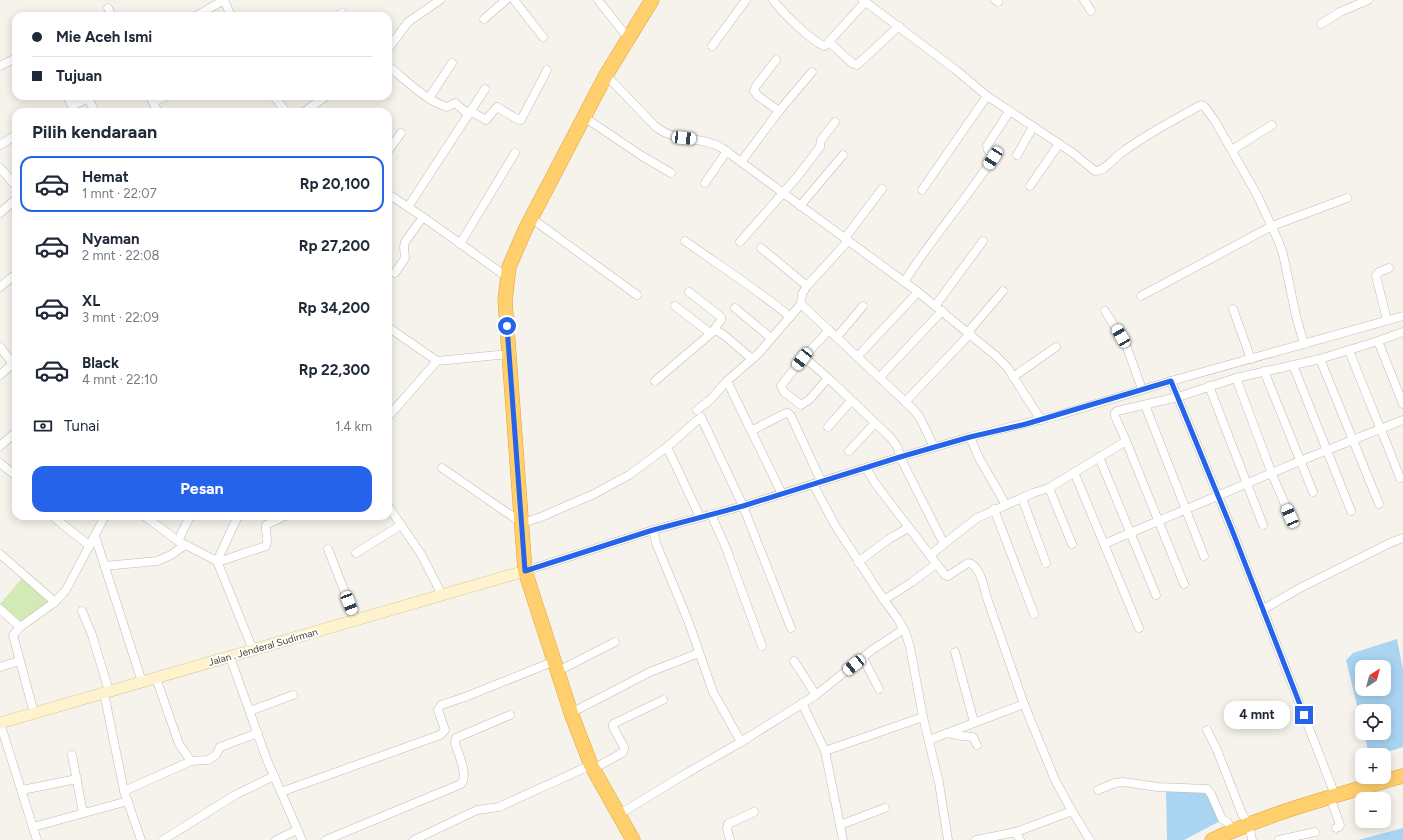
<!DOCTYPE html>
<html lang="id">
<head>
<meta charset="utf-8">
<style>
	body { margin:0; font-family:Figtree,sans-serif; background:#f6f6f7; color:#1f2937; height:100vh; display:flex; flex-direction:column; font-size:15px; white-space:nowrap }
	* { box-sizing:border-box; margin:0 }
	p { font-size:13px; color:#747a83 }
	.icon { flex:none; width:22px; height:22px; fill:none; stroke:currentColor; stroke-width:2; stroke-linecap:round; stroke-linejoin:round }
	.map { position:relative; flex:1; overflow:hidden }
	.details { position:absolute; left:12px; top:108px; width:380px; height:412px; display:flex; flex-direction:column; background:#fff; border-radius:12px; box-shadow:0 2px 10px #0003 }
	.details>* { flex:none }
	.top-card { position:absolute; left:12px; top:12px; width:380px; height:88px; border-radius:12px; box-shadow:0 2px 10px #0003; display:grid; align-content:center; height:88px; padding:0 20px; background:#fff }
	.needle { width:26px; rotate:36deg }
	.tools { position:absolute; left:1355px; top:660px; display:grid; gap:8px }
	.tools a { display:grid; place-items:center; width:36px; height:36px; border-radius:8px; background:#fff; box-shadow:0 2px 10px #0003; font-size:20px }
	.end { position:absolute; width:18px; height:18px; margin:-9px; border:5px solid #2563eb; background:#fff; box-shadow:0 0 0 2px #fff }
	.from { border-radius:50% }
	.bubble { position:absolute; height:28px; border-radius:12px; background:#fff; box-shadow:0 2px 10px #0003; font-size:13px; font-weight:700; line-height:28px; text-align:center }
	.car { position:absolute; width:12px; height:24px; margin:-12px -6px; border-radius:5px; box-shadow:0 0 3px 1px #0007; background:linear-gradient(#fff 24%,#345 0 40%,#fff 0 76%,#345 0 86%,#fff 0) }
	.top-card b { display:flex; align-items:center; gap:14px; height:38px; font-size:15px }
	.top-card b+b { border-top:1px solid #e0e1e3 }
	.top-card i { width:10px; height:10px; background:#1f2937 }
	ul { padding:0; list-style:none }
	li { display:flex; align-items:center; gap:12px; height:56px; margin:0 8px 6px; padding:0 12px; border:2px solid transparent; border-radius:12px }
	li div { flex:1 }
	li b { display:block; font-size:15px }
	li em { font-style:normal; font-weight:700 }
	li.selected { border-color:#2563eb }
	li>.icon { width:36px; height:36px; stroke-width:1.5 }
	h2 { padding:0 20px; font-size:18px; line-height:48px }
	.pay { display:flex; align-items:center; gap:10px; height:44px; padding:0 20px; font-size:15px }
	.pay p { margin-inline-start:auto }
	.cta { display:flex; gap:8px; margin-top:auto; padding:8px 20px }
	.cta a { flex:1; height:46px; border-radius:12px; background:#2563eb; color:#fff; font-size:16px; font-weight:700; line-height:46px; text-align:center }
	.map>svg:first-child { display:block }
	.green { fill:#d2eab5 }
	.water { fill:#a9d4f2; fill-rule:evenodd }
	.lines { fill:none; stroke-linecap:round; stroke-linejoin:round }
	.street-casing { stroke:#c2bbae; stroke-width:9 }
	.secondary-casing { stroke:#d6c79b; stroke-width:12 }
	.highway-casing { stroke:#e0a43c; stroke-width:15 }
	.street { stroke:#fff; stroke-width:8 }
	.secondary { stroke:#fff3cd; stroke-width:11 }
	.highway { stroke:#ffcf6e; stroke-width:14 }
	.route { stroke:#2563eb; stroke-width:5 }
	.labels { text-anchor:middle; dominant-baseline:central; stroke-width:3.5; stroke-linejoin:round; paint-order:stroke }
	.street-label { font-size:10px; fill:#4b4439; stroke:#fff }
</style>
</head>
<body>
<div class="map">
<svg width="1403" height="840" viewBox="0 0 1403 840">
	<rect width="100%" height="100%" fill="#f6f3ec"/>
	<!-- green -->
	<polygon class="green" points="23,577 50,601 20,623 0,604"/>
	<!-- water -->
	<g class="water">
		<path d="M 1397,639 L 1403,670 L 1403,747 L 1378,755 L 1369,755 L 1364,733 L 1384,733 L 1384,711 L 1362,711 L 1362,726 L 1346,660 L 1353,653 ZM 1362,667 L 1384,667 L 1384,689 L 1362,689 Z"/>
		<polygon points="1166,790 1208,792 1220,821 1184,840 1167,840"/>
		<polygon points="1403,828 1403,840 1358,840"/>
	</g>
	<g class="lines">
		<!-- street casing -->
		<g class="street-casing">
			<g id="street">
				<polyline points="224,0 231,16"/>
				<polyline points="514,0 543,37"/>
				<polyline points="598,0 628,38"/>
				<path d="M 773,0 C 783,13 809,39 824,46 L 826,45 L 865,2"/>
				<path d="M 863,0 L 956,70 L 987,96 L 1073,153 L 1095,171 C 1105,171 1113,159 1121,153 C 1145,135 1172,121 1199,106 L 1201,105 L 1204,106 L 1215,121 L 1257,195 L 1278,240 L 1283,254 L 1296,316 L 1304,344"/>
				<polyline points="995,0 998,2"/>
				<polyline points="1084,0 1091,11"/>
				<polyline points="108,8 112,16"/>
				<polyline points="196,16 224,0"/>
				<polyline points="337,16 342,13"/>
				<polyline points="484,19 506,0"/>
				<polyline points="1321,24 1340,12 1368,0"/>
				<polyline points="829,42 852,63 857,65 899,26"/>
				<polyline points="712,46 746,0"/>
				<polyline points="388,49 408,22 440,0"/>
				<polyline points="776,60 756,86 754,91 758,96 779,111"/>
				<polyline points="0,66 16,58"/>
				<path d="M 388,66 C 405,79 426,101 447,107 L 455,103 L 468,114"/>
				<path d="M 606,75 L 655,126 C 675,143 700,135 722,148 L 918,292 L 996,356 L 1007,367 L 1041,420"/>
				<polyline points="67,96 72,106 88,98 95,112"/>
				<polyline points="150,96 158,112"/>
				<polyline points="274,96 286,112"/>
				<polyline points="429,98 452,63"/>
				<polyline points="153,102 166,96"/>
				<polyline points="470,111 486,120 497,107 517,119 521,120 547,70"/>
				<polyline points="304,112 326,96"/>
				<polyline points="584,117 642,156 671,173"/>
				<polyline points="0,145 16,135"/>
				<polyline points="1232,150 1272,125"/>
				<polyline points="388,151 401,133"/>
				<polyline points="1017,155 1033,127"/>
				<polyline points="741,162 779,111 812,72"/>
				<polyline points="0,168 16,186"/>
				<polyline points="705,183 727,151"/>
				<polyline points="1030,186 1059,144"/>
				<polyline points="922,190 987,96"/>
				<polyline points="388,194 423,217 507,277"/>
				<polyline points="800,206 843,155"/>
				<polyline points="408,207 485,89"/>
				<polyline points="0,213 16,199"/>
				<polyline points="531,218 637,295"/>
				<polyline points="845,238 882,189"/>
				<path d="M 685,241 C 720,266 757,289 790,317"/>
				<polyline points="740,242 797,177 820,147 821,140 835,122"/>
				<polyline points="460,244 515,153"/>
				<polyline points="761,248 807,286"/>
				<polyline points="395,273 405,258 404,247 405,242 423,217"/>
				<path d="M 904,282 C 931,239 965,201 993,158 L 993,155 L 988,150 L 987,146 L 1009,112"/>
				<polyline points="0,287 16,274"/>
				<polyline points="689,292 721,317 721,320 713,331"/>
				<polyline points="1141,296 1272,226 1347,198"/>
				<polyline points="801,304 914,410 920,418 934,447"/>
				<polyline points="675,306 710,333"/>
				<polyline points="935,306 983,241"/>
				<polyline points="735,308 771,338"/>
				<polyline points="1233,309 1251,359"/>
				<polyline points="1105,311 1126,345 1142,389"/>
				<polyline points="1387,320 1376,276 1379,272 1389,268"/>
				<polyline points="388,327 437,361 509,354"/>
				<polyline points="968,332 1003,291"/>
				<polyline points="837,337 863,306"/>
				<polyline points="1378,341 1403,404"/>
				<polyline points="0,347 13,364"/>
				<path d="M 1349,350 C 1365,393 1384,435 1400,478"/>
				<polyline points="858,356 918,292"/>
				<polyline points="804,357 828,378 810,399 801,405 784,392 781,386 802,359 829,330"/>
				<polyline points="1320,359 1379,504"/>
				<polyline points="1293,365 1351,511"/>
				<polyline points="1264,371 1313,492"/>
				<polyline points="0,375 16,361"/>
				<polyline points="880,377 942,311"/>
				<polyline points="1013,377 1056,347"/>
				<polyline points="828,378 891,438 898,448 900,457 944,544"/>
				<polyline points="1236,378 1272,474 1290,516"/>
				<polyline points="655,381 715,330 724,335 752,359"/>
				<polyline points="727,381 782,494"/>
				<polyline points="1171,381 1232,530 1335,795"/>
				<polyline points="1209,386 1263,525"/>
				<polyline points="905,402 970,334"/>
				<polyline points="1145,405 1204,556"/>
				<polyline points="697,410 710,400 727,381 759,353 801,304 802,294 807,286 848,241"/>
				<polyline points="388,417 437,361"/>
				<polyline points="828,427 851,401"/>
				<polyline points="751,431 786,413 788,413 791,416 821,481"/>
				<polyline points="970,437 979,458 1006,505"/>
				<polyline points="1126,441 1184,584"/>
				<polyline points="0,446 16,432"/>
				<polyline points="667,447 700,517"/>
				<polyline points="849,451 875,423"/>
				<polyline points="1099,457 1156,595"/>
				<polyline points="0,463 16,476"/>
				<polyline points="442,468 522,523 541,517 594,494 629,475 667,447 701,417 743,506 791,628"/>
				<path d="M 866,468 L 875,483 L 945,575 L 948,576 L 968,563 C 979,564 984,586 986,595 L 1024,704 L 1055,780 L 1072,811 L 1090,840"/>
				<polyline points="1074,472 1139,628"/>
				<polyline points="813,484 835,525 884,600 898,619 906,634 910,647 923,717 939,783 948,840"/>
				<polyline points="1049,488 1072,544"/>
				<polyline points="1022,498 1046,563"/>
				<polyline points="388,506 421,554 442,595"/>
				<polyline points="994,509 1034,614"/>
				<polyline points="711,514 726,548 762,646"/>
				<polyline points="52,516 90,546"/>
				<polyline points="147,518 178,541 217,561 253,650"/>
				<polyline points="653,530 656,543 689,623 713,692 741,742"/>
				<polyline points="95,536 142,682"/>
				<polyline points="178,541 190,516"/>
				<polyline points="1104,544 1300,461 1403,420"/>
				<polyline points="328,549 356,621"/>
				<polyline points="356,553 401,525"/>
				<polyline points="0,554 55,602"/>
				<polyline points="930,555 977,518 1033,493 1049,488 1126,441 1115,416 1115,413 1117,411 1178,397 1236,378 1320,359 1378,341 1403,332"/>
				<polyline points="217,561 238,516"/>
				<path d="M 218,562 L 266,546 C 269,540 265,531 266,525 L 285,516"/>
				<polyline points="858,562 889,539 908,528"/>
				<polyline points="105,566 157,561 171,555 185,545"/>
				<polyline points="525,571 653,530 743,506 900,457 970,437 1059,415 1171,381 1403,316"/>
				<polyline points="884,600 912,582 936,564"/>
				<polyline points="0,609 20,627"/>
				<polyline points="1262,610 1300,588 1392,542 1403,538"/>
				<polyline points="82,611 92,635 109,691"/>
				<polyline points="955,652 974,722"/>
				<polyline points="230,657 267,760 302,840"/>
				<polyline points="863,658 879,689"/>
				<polyline points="794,661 816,695"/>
				<polyline points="0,667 19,661"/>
				<polyline points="558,671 615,642"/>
				<polyline points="156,678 179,744 191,761"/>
				<polyline points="104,693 124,791 141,840"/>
				<polyline points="802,703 825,751 843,840"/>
				<polyline points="250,711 293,695"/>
				<polyline points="34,713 13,635 20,627 55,602 66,590 105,516"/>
				<polyline points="571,713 650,672 699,653"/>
				<polyline points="0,723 37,840"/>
				<polyline points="1207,730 1217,750 1242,814 1249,824 1252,840"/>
				<polyline points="947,733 963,736 973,737 977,745"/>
				<polyline points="929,740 1024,704"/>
				<polyline points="825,751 923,717"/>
				<polyline points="72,755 83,813"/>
				<polyline points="593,769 622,753 624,750 624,747 613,727 613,724 663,700"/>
				<polyline points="22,790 77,779"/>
				<polyline points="1098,790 1115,783 1123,782 1158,787 1207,789 1211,794 1222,819 1227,822 1233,830"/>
				<polyline points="124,791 191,761 208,760 216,755 220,747 258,733"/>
				<polyline points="281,792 440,735 445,730 438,710 441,705 465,697 555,661"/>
				<polyline points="1330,797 1340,825 1339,827 1336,828"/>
				<polyline points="618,815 687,773 741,742 816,695 872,650 904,629"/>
				<polyline points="840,825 885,808"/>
				<polyline points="33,827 128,801"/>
				<polyline points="1016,832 1020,840"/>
				<polyline points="163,840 235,795 274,776"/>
				<polyline points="276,840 297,830"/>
				<path d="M 326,840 L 461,784 C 469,776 458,753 455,743 L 456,738 L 510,715"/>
				<polyline points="414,840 477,810 499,807 591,765"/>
				<polyline points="730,840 727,829 728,824 754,812"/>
				<polyline points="976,840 1016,832 1072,811"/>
				<polyline points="1279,840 1315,832"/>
			</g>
		</g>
		<!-- secondary casing -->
		<g class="secondary-casing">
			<polyline id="secondary" points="0,723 525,571"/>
		</g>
		<!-- highway casing -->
		<g class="highway-casing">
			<g id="highway">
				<polyline points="633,840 591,765 571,713 525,571 505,300 509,267 526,228 606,75 652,0"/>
				<path d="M 1212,840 C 1275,811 1337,795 1403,776"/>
			</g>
		</g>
		<!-- street -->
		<use href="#street" class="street"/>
		<!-- secondary -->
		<use href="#secondary" class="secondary"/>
		<!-- highway -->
		<use href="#highway" class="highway"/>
	</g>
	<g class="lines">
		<!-- route -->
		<polyline class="route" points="507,326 525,571 653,530 743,506 900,457 970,437 1026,424 1171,381 1232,530 1304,715"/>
	</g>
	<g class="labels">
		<!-- street labels -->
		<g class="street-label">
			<text transform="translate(263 647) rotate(-16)">Jalan . Jenderal Sudirman</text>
		</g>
	</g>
</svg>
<div class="tools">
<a><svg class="needle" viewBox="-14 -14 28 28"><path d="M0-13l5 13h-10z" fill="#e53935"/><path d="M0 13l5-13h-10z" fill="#747a83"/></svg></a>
<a><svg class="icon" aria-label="locate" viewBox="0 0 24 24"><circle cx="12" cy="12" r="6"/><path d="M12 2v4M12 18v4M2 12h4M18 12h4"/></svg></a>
<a>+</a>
<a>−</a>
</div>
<i class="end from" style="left:507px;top:326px"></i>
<i class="end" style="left:1304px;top:715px"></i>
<div class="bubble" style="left:1224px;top:701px;width:66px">4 mnt</div>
<i class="car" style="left:684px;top:138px;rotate:96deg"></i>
<i class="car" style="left:993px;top:158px;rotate:213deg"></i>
<i class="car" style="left:1121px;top:336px;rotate:330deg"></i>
<i class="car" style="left:802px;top:359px;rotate:218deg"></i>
<i class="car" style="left:1290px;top:516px;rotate:337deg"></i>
<i class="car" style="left:349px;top:603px;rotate:159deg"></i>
<i class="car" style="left:854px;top:665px;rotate:231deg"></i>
<div class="top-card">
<b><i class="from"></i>Mie Aceh Ismi</b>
<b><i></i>Tujuan</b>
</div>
<section class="details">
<h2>Pilih kendaraan</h2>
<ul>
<li class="selected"><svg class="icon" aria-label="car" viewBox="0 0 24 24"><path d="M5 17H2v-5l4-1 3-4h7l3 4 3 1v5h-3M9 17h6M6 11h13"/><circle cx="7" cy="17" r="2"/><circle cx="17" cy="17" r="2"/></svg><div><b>Hemat</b><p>1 mnt · 22:07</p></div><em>Rp 20,100</em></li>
<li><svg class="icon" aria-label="car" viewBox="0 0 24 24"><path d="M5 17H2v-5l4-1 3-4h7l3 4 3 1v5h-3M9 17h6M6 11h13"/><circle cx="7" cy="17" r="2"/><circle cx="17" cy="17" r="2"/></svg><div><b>Nyaman</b><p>2 mnt · 22:08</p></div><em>Rp 27,200</em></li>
<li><svg class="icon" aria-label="car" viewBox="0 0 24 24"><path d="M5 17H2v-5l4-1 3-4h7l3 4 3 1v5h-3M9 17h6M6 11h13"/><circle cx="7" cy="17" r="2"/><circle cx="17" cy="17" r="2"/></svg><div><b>XL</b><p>3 mnt · 22:09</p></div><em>Rp 34,200</em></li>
<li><svg class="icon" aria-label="car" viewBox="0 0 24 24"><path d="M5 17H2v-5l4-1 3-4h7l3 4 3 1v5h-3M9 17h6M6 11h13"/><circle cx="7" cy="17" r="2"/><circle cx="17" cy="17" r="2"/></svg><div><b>Black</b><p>4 mnt · 22:10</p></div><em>Rp 22,300</em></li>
</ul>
<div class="pay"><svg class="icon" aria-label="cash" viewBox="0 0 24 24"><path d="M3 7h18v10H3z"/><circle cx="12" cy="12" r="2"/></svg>Tunai<p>1.4 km</p></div>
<div class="cta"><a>Pesan</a></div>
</section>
</div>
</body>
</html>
